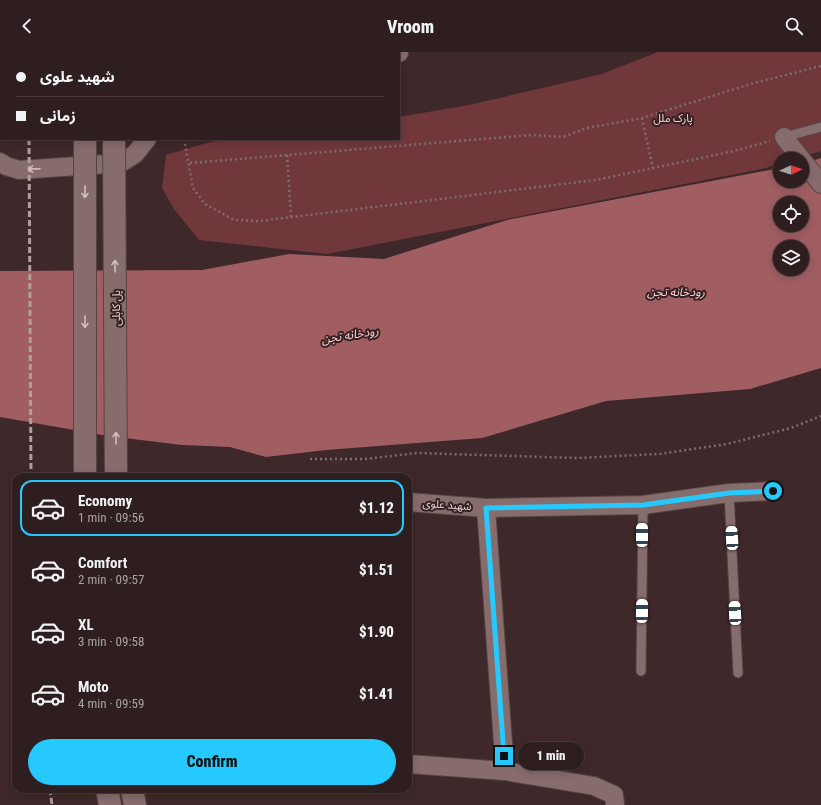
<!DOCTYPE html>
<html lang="en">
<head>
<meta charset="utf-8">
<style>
	body { margin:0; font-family:"Roboto Condensed","Noto Sans Arabic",sans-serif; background:#3b2b2c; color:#f1f3f6; height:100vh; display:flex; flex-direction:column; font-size:15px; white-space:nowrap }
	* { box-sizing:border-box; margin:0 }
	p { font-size:13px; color:#a7a2a4 }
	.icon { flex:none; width:22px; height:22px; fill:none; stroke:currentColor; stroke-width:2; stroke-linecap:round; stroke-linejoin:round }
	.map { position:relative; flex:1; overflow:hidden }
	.sheet { position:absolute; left:12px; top:421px; width:400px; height:320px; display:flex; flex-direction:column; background:#2f1e1f; border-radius:12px; box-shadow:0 2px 10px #0003,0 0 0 1px #4a3c3d }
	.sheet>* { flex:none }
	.top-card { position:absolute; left:0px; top:0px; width:400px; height:88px; box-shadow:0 2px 10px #0003,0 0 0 1px #4a3c3d; display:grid; align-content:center; height:88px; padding:0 16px; background:#2f1e1f }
	.needle { width:26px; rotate:87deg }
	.buttons { position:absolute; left:773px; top:100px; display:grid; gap:8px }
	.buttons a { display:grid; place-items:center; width:36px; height:36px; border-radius:50%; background:#2f1e1f; box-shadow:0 2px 10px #0003,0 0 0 1px #4a3c3d; font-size:20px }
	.end { position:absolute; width:18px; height:18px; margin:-9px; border:5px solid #25c9fe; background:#111; box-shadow:0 0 0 2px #111 }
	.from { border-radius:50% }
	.bubble { position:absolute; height:28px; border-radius:14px; background:#2f1e1f; box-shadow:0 2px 10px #0003,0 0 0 1px #4a3c3d; font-size:13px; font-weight:800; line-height:28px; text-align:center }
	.car { position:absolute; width:12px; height:24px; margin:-12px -6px; border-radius:5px; box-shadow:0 0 3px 1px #0007; background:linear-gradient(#fff 24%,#345 0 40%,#fff 0 76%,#345 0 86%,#fff 0) }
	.top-card b { display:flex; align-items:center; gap:14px; height:38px; font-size:15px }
	.top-card b+b { border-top:1px solid #4a3c3d }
	.top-card i { width:10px; height:10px; background:#f1f3f6 }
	ul { padding:7px 0 0; list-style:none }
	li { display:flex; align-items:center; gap:12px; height:56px; margin:0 8px 6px; padding:0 8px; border:2px solid transparent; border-radius:12px }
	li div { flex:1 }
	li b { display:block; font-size:15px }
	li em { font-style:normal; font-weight:800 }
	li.current { border-color:#25c9fe }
	li>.icon { width:36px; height:36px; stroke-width:1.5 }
	.cta { display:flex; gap:8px; margin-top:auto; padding:8px 16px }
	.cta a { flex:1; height:46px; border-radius:24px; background:#25c9fe; color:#111; font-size:16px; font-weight:800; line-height:46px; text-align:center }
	header { display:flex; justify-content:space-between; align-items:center; height:52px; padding:0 16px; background:#2f1e1f; font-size:18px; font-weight:800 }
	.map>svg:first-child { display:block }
	.green { fill:#71383c }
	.water { fill:#a05e62; fill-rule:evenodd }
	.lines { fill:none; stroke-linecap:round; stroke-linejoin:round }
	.lane-casing { stroke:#564444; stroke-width:11 }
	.street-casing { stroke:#564444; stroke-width:20 }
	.secondary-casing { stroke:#564444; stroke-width:24 }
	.path { stroke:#7f6b6c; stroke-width:2.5; stroke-dasharray:2 3; stroke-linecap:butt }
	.lane { stroke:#876c6c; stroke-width:9 }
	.street { stroke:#876c6c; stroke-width:18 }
	.secondary { stroke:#876c6c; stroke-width:22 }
	.rail { stroke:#af9e9e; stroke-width:3; stroke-dasharray:6 3; stroke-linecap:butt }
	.secondary-bridge-casing { stroke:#564444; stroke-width:24; stroke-linecap:butt }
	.secondary-bridge { stroke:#876c6c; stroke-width:22 }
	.oneway { stroke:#d1bfbf }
	.route { stroke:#25c9fe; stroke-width:5 }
	.labels { text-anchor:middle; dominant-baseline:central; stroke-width:4; stroke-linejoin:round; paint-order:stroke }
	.park-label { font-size:11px; fill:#ffd5d6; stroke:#351f20 }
	.street-label { font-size:11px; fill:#e3d4d4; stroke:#351f20 }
	.water-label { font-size:12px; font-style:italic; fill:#fcd2d3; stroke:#351f20 }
</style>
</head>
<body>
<header><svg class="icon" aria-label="back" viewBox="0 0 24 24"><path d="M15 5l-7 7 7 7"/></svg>Vroom<svg class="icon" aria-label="search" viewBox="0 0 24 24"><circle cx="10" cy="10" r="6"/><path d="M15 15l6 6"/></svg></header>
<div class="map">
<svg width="821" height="753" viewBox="0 0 821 753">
	<rect width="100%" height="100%" fill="#3f2829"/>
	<!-- green -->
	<polygon class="green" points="658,0 821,0 821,99 794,107 780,107 780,111 766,116 327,202 199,188 174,157 162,136 166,103 210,90 238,87 399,87 399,65 469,53 602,22"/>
	<!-- water -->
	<path class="water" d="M 821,106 L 821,316 L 750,337 L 606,349 L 482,386 L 326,398 L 266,405 L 230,395 L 182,393 L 108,384 L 0,365 L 0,219 L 202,218 L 289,202 L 384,207 L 507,168 L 780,116 L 780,129 L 802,129 L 802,112 ZM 780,151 L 802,151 L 802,173 L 780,173 ZM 780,195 L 802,195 L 802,217 L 780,217 Z"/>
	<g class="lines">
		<!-- lane casing -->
		<g class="lane-casing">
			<g id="lane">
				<polyline points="784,85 821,75"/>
				<polyline points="729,441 738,621"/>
				<polyline points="641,619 643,453"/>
			</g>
		</g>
		<!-- street casing -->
		<g class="street-casing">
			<g id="street">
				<polyline points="241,0 241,1"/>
				<polyline points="399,0 399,1"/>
				<polyline points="784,85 801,107"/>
				<polyline points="802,108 821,132"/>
				<polyline points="0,110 6,114 19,118 121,111 135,102 147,87"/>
				<polyline points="408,450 486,456 643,453 729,441 773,439"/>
				<polyline points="486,456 505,719"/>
				<polyline points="408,712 505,719 594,734 614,743 615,753"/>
			</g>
		</g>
		<!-- secondary casing -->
		<g class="secondary-casing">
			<g id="secondary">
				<polyline points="97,0 103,1"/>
				<polyline points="107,737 110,753"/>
				<polyline points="132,737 135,753"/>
			</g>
		</g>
		<!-- path -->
		<g class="path">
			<polyline points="159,0 159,1"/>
			<polyline points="642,66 653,117"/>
			<polyline points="184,87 193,136 205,152 234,168 259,169 596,128 734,99 770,89"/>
			<polyline points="287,103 291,165"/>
			<polyline points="190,111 531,83 563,85 587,76 642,66 754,31 821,14"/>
			<polyline points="310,407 365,407 417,401 577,406 659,402 727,392 791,376 821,364"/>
		</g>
		<!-- lane -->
		<use href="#lane" class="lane"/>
		<!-- street -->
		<use href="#street" class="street"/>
		<!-- secondary -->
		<use href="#secondary" class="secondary"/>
		<!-- rail -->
		<g class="rail">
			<polyline points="29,0 29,1"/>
			<polyline points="29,87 31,425"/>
			<polyline points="50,737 52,753"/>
		</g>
		<!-- secondary-bridge casing -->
		<g class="secondary-bridge-casing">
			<g id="secondary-bridge">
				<polyline points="114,87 116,425"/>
				<polyline points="85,425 85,87"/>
			</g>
		</g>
		<!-- secondary-bridge -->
		<use href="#secondary-bridge" class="secondary-bridge"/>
	</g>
	<!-- one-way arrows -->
	<defs><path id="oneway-shaft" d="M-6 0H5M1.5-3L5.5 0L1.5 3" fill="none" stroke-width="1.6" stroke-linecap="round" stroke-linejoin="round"/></defs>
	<g class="oneway">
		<use href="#oneway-shaft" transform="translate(34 117) rotate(178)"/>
		<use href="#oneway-shaft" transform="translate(85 140) rotate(90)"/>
		<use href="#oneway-shaft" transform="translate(115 214) rotate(-91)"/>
		<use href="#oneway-shaft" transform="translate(85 270) rotate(90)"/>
		<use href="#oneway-shaft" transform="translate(116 386) rotate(-90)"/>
	</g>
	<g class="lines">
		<!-- route -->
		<polyline class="route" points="504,704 486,456 643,453 729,441 773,439"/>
	</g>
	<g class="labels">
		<!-- park labels -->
		<g class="park-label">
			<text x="673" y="66">پارک ملل</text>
		</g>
		<!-- street labels -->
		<g class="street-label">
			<text transform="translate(116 256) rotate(-90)">پل کابلی</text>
			<text transform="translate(447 453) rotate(4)">شهید علوی</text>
		</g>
		<!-- water labels -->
		<g class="water-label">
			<text x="676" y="240">رودخانه تجن</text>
			<text transform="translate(350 283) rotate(-9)">رودخانه تجن</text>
		</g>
	</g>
</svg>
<div class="buttons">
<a><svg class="needle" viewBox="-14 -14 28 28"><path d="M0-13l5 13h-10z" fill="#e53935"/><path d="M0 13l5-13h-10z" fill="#a7a2a4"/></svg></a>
<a><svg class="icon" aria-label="locate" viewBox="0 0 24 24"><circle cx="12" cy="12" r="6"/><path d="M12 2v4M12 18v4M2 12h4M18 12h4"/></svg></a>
<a><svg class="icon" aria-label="layers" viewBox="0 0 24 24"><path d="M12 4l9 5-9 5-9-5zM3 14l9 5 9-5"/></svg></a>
</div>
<i class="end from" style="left:773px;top:439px"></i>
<i class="end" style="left:504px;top:704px"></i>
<div class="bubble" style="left:518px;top:690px;width:66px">1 min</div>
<i class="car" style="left:642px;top:483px;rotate:0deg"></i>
<i class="car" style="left:732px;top:486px;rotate:357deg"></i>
<i class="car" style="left:642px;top:559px;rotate:1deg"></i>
<i class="car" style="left:735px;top:561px;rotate:357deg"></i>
<div class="top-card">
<b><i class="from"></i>شهید علوی</b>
<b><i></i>زمانی</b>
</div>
<section class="sheet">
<ul>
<li class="current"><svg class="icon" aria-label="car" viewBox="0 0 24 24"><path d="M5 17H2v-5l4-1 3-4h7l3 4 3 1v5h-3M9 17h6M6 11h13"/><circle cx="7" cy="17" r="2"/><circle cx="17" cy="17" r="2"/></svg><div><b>Economy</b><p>1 min · 09:56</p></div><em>$1.12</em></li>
<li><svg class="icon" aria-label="car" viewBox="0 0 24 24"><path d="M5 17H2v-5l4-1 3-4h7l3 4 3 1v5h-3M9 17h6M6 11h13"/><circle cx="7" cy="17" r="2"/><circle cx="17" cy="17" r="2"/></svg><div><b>Comfort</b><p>2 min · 09:57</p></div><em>$1.51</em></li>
<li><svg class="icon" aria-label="car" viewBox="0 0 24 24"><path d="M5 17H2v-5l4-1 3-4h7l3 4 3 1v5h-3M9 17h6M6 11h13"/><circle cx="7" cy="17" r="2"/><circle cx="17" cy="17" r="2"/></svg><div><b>XL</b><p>3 min · 09:58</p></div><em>$1.90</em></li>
<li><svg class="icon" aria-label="car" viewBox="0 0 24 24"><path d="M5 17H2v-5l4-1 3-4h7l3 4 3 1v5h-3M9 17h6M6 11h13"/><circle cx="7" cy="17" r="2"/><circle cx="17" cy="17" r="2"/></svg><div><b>Moto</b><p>4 min · 09:59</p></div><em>$1.41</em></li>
</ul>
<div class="cta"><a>Confirm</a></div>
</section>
</div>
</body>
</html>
